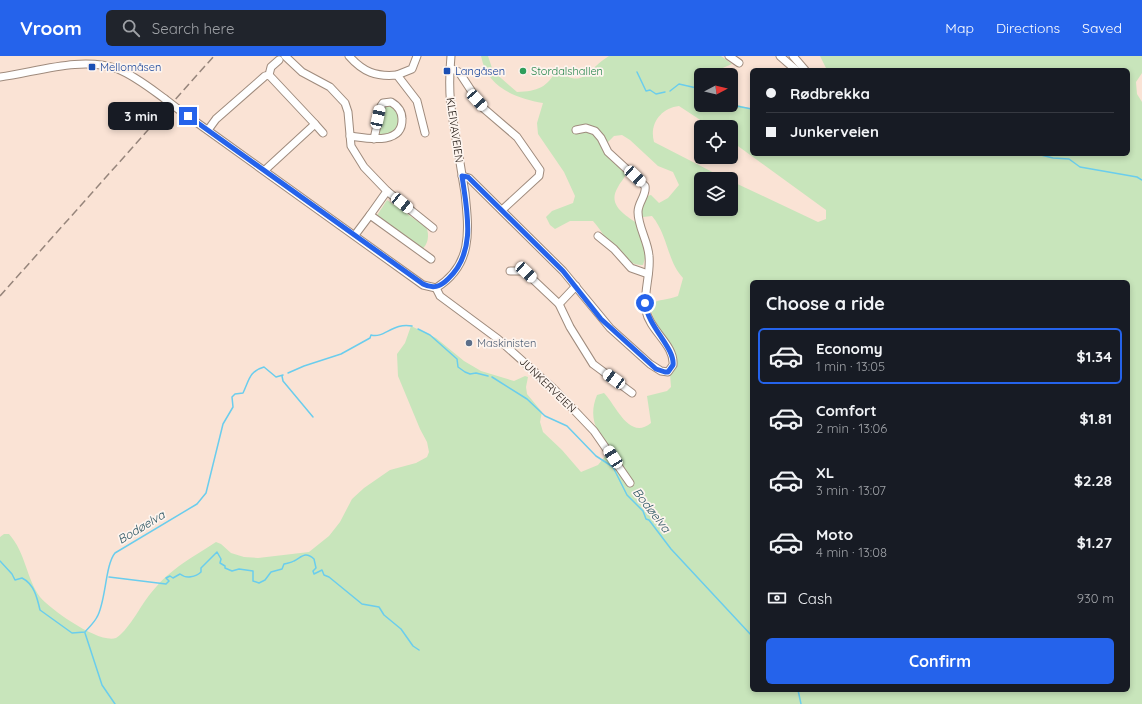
<!DOCTYPE html>
<html lang="en">
<head>
<meta charset="utf-8">
<style>
	body { margin:0; font-family:Quicksand,sans-serif; background:#20242c; color:#f1f3f6; height:100vh; display:flex; flex-direction:column; font-size:15px; white-space:nowrap }
	* { box-sizing:border-box; margin:0 }
	p { font-size:13px; color:#9ea1a6 }
	.icon { flex:none; width:22px; height:22px; fill:none; stroke:currentColor; stroke-width:2; stroke-linecap:round; stroke-linejoin:round }
	.map { position:relative; flex:1; overflow:hidden }
	.sheet { position:absolute; left:750px; top:224px; width:380px; height:412px; display:flex; flex-direction:column; background:#171b24; border-radius:6px; box-shadow:0 2px 6px #0003 }
	.sheet>* { flex:none }
	.hud { position:absolute; left:750px; top:12px; width:380px; height:88px; border-radius:6px; box-shadow:0 2px 6px #0003; display:grid; align-content:center; height:88px; padding:0 16px; background:#171b24 }
	.needle { width:26px; rotate:83deg }
	.buttons { position:absolute; left:694px; top:12px; display:grid; gap:8px }
	.buttons a { display:grid; place-items:center; width:44px; height:44px; border-radius:6px; background:#171b24; box-shadow:0 2px 6px #0003; font-size:20px }
	.end { position:absolute; width:18px; height:18px; margin:-9px; border:5px solid #2563eb; background:#fff; box-shadow:0 0 0 2px #fff }
	.from { border-radius:50% }
	.bubble { position:absolute; height:28px; border-radius:6px; background:#171b24; box-shadow:0 2px 6px #0003; font-size:13px; font-weight:700; line-height:28px; text-align:center }
	.car { position:absolute; width:12px; height:24px; margin:-12px -6px; border-radius:5px; box-shadow:0 0 3px 1px #0007; background:linear-gradient(#fff 24%,#345 0 40%,#fff 0 76%,#345 0 86%,#fff 0) }
	.hud b { display:flex; align-items:center; gap:14px; height:38px; font-size:15px }
	.hud b+b { border-top:1px solid #363941 }
	.hud i { width:10px; height:10px; background:#f1f3f6 }
	ul { padding:0; list-style:none }
	li { display:flex; align-items:center; gap:12px; height:56px; margin:0 8px 6px; padding:0 8px; border:2px solid transparent; border-radius:6px }
	li div { flex:1 }
	li b { display:block; font-size:15px }
	li em { font-style:normal; font-weight:700 }
	li.selected { border-color:#2563eb }
	li>.icon { width:36px; height:36px; stroke-width:1.5 }
	h2 { padding:0 16px; font-size:18px; line-height:48px }
	.pay { display:flex; align-items:center; gap:10px; height:44px; padding:0 16px; font-size:15px }
	.pay p { margin-inline-start:auto }
	.cta { display:flex; gap:8px; margin-top:auto; padding:8px 16px }
	.cta a { flex:1; height:46px; border-radius:6px; background:#2563eb; color:#fff; font-size:16px; font-weight:700; line-height:46px; text-align:center }
	header { display:flex; align-items:center; gap:24px; box-sizing:border-box; height:56px; padding:0 20px; background:#2563eb; color:#fff }
	header strong { font-size:19px }
	nav { display:flex; gap:22px; margin-inline-start:auto; font-size:14px }
	.search { width:280px; height:36px; background:#20242c; display:flex; align-items:center; gap:10px; box-sizing:border-box; padding:0 14px; border-radius:6px; color:#9ea1a6; font-size:15px }
	.map>svg:first-child { display:block }
	.green { fill:#c8e5bb; fill-rule:evenodd }
	.lines { fill:none; stroke-linecap:round; stroke-linejoin:round }
	.stream { stroke:#6acded; stroke-width:1.5 }
	.minor-casing { stroke:#9f8b7d; stroke-width:9 }
	.minor { stroke:#fff; stroke-width:7 }
	.rail { stroke:#96857b; stroke-width:1.5; stroke-dasharray:8 4; stroke-linecap:butt }
	.minor-bridge-casing { stroke:#9f8b7d; stroke-width:9; stroke-linecap:butt }
	.minor-bridge { stroke:#fff; stroke-width:7 }
	.route { stroke:#2563eb; stroke-width:5 }
	.transit-dot { fill:#1a4fb4; stroke:#fdf4ee; stroke-width:1.5 }
	.leisure-dot { fill:#2e9e5b; stroke:#fdf4ee; stroke-width:1.5 }
	.service-dot { fill:#5c6f8a; stroke:#fdf4ee; stroke-width:1.5 }
	.labels { text-anchor:middle; dominant-baseline:central; stroke-width:3.5; stroke-linejoin:round; paint-order:stroke }
	.transit-label { font-size:11px; fill:#164399; stroke:#fdf4ee; text-anchor:start }
	.leisure-label { font-size:11px; fill:#27864d; stroke:#fdf4ee; text-anchor:start }
	.street-label { font-size:11px; fill:#1b130e; stroke:#fdf4ee }
	.service-label { font-size:11px; fill:#4e5e75; stroke:#fdf4ee; text-anchor:start }
	.water-label { font-size:12px; font-style:italic; fill:#295462; stroke:#fdf4ee }
</style>
</head>
<body>
<header>
<strong>Vroom</strong>
<div class="search"><svg class="icon" aria-label="search" viewBox="0 0 24 24"><circle cx="10" cy="10" r="6"/><path d="M15 15l6 6"/></svg>Search here</div>
<nav><a>Map</a><a>Directions</a><a>Saved</a></nav>
</header>
<div class="map">
<svg width="1142" height="648" viewBox="0 0 1142 648">
	<rect width="100%" height="100%" fill="#fae3d5"/>
	<!-- green -->
	<g class="green">
		<path d="M 481,0 L 488,0 L 493,15 L 517,36 C 538,35 547,32 557,13 C 583,36 588,12 609,0 L 721,0 L 732,8 L 718,14 L 717,19 L 701,19 L 701,49 L 731,49 L 731,47 L 752,53 L 752,98 L 1128,98 L 1128,14 L 827,14 L 820,0 L 1142,0 L 1142,17 L 1136,26 L 1137,38 L 1142,46 L 1142,648 L 0,648 L 0,481 L 4,478 L 9,478 C 26,497 26,522 40,541 C 51,554 99,588 116,582 C 124,578 136,559 141,551 C 164,516 182,508 216,486 L 221,488 L 231,497 L 244,501 L 258,502 L 309,496 L 329,480 L 340,466 L 352,443 L 364,432 L 390,414 L 416,407 L 427,401 L 429,396 L 427,386 L 420,373 L 398,320 L 397,298 L 405,287 L 411,270 L 436,282 L 464,305 L 481,315 L 514,325 L 525,320 L 528,321 L 526,331 L 527,338 L 542,356 L 540,366 L 543,376 L 562,394 L 581,416 L 598,409 L 610,394 C 596,376 588,361 597,339 L 604,337 C 616,349 629,385 651,367 L 647,340 L 667,335 L 671,331 L 670,318 L 677,305 C 671,285 652,269 650,248 C 659,243 668,244 678,240 L 683,222 C 667,205 668,179 652,160 L 643,161 L 639,153 L 647,140 L 651,139 L 659,147 L 668,142 L 679,129 L 673,116 L 658,110 L 630,84 L 622,79 L 614,80 L 607,87 L 607,92 L 627,115 C 626,121 621,125 618,131 C 606,150 627,160 641,170 L 646,199 L 643,209 C 621,210 606,180 593,165 L 570,165 L 555,173 L 550,169 L 546,161 L 552,155 L 573,147 L 575,140 L 564,116 L 538,78 L 537,67 L 543,47 C 514,42 487,31 481,0 ZM 679,50 L 711,71 L 731,71 L 731,85 L 826,154 L 826,163 L 818,166 L 731,125 L 731,153 L 701,153 L 701,123 L 726,123 L 654,86 C 649,68 661,52 679,50 ZM 752,226 L 1128,226 L 1128,634 L 752,634 Z"/>
		<polygon points="386,48 395,50 400,64 395,76 378,81 381,55"/>
		<path d="M 387,144 L 426,171 C 430,179 428,189 421,194 L 376,161 Z"/>
	</g>
	<g class="lines">
		<!-- stream -->
		<g class="stream">
			<polyline points="637,16 646,35 650,34 656,38 665,36"/>
			<polyline points="670,35 679,28 701,33"/>
			<polyline points="731,49 752,53"/>
			<polyline points="1037,98 1053,102 1069,103 1080,111 1137,121 1142,124"/>
			<polyline points="418,273 430,279 457,303 458,311 465,316 470,318 476,317 488,320"/>
			<path d="M 288,317 L 304,310 L 341,298 L 370,282 L 371,279 C 384,283 393,266 412,270"/>
			<polyline points="282,320 283,325 313,361"/>
			<polyline points="492,321 527,343 545,360 567,370 596,400 613,411 627,439 643,455 646,463 649,464 671,493 752,580"/>
			<path d="M 0,505 L 12,518 L 15,524 L 22,522 C 34,528 37,541 40,554 L 72,577 L 85,576 C 89,571 94,567 97,561 C 106,546 105,509 115,497 L 197,448 L 206,437 L 223,368 L 233,351 L 232,341 L 235,338 L 243,337 C 249,325 249,315 264,311 L 276,321 L 283,319"/>
			<path d="M 109,521 L 166,528 L 169,525 L 166,522 L 170,520 L 173,522 L 180,518 C 186,523 196,521 201,516 L 201,512 L 217,496 L 221,503 L 220,507 L 225,510 L 225,512 L 232,515 L 239,513 L 253,515 L 253,525 L 259,527 L 265,524 L 271,516 L 282,513 L 284,508 C 287,507 291,507 294,505 C 302,501 305,495 314,503 L 316,512 L 313,515 L 314,518 L 322,514 L 324,519 L 329,521 L 362,548 L 379,551 L 384,559 L 401,573 L 413,590 L 419,594"/>
			<polyline points="85,577 102,629 115,648"/>
			<polyline points="798,634 801,648"/>
		</g>
		<!-- minor casing -->
		<g class="minor-casing">
			<g id="minor">
				<polyline points="285,0 302,16 330,31 345,47 348,56 351,90 364,111 387,135"/>
				<path d="M 349,0 C 363,16 376,21 397,19 L 417,45 L 425,77"/>
				<polyline points="729,0 739,7"/>
				<polyline points="780,0 796,14"/>
				<polyline points="793,0 805,14"/>
				<polyline points="450,12 459,16 482,51 517,81 540,114 539,120 502,154"/>
				<polyline points="269,19 271,11 279,4"/>
				<polyline points="397,19 412,13 417,0"/>
				<path d="M 0,21 C 37,16 81,0 118,13 C 135,20 150,32 165,43"/>
				<polyline points="178,53 423,229 436,232"/>
				<polyline points="315,68 323,77"/>
				<polyline points="208,74 216,63 265,20 269,19"/>
				<path d="M 350,80 C 366,82 403,90 402,63 C 402,55 398,50 391,46 L 383,47 L 381,50 L 374,83"/>
				<polyline points="265,114 315,68 269,19"/>
				<path d="M 462,120 L 469,122 L 563,215 L 610,272 L 650,308 L 661,315 L 668,316 L 673,309 C 675,289 650,275 646,255 C 643,237 651,218 649,200 C 648,185 638,171 638,156 C 638,146 647,139 645,130 L 608,96 L 601,82 L 595,75 L 586,72 L 576,74"/>
				<polyline points="355,179 370,159"/>
				<polyline points="598,180 614,193 631,212 648,218"/>
				<polyline points="431,203 370,159 387,135 433,172"/>
				<polyline points="510,215 524,215 559,248 570,271 593,308 632,337"/>
				<polyline points="436,232 440,240 498,283 554,333 594,375 630,427"/>
				<path d="M 436,232 C 473,209 469,175 465,137 C 461,112 457,88 453,64 C 449,43 449,21 451,0"/>
				<polyline points="559,248 576,230"/>
			</g>
		</g>
		<!-- minor -->
		<use href="#minor" class="minor"/>
		<!-- rail -->
		<polyline class="rail" points="0,240 214,0"/>
		<!-- minor-bridge casing -->
		<g class="minor-bridge-casing">
			<polyline id="minor-bridge" points="165,43 178,53"/>
		</g>
		<!-- minor-bridge -->
		<use href="#minor-bridge" class="minor-bridge"/>
	</g>
	<g class="lines">
		<!-- route -->
		<path class="route" d="M 188,60 L 423,228 C 433,233 440,231 448,223 C 477,196 467,155 462,120 L 468,121 L 563,215 L 601,263 L 656,313 L 665,316 L 668,316 L 673,309 C 675,292 648,271 645,247"/>
	</g>
	<!-- markers -->
	<g class="transit-dot">
		<rect x="88" y="7" width="8" height="8" rx="2"/>
		<rect x="443" y="11" width="8" height="8" rx="2"/>
	</g>
	<circle class="leisure-dot" cx="523" cy="15" r="4"/>
	<circle class="service-dot" cx="469" cy="287" r="4"/>
	<g class="labels">
		<!-- transit labels -->
		<g class="transit-label">
			<text x="100" y="11">Mellomåsen</text>
			<text x="455" y="15">Langåsen</text>
		</g>
		<!-- leisure labels -->
		<g class="leisure-label">
			<text x="531" y="15">Stordalshallen</text>
		</g>
		<!-- street labels -->
		<g class="street-label">
			<text transform="translate(455 74) rotate(82)">KLEIVAVEIEN</text>
			<text transform="translate(548 329) rotate(44)">JUNKERVEIEN</text>
		</g>
		<!-- service labels -->
		<g class="service-label">
			<text x="477" y="287">Maskinisten</text>
		</g>
		<!-- water labels -->
		<g class="water-label">
			<text transform="translate(652 454) rotate(52)">Bodøelva</text>
			<text transform="translate(141 471) rotate(-31)">Bodøelva</text>
		</g>
	</g>
</svg>
<div class="buttons">
<a><svg class="needle" viewBox="-14 -14 28 28"><path d="M0-13l5 13h-10z" fill="#e53935"/><path d="M0 13l5-13h-10z" fill="#9ea1a6"/></svg></a>
<a><svg class="icon" aria-label="locate" viewBox="0 0 24 24"><circle cx="12" cy="12" r="6"/><path d="M12 2v4M12 18v4M2 12h4M18 12h4"/></svg></a>
<a><svg class="icon" aria-label="layers" viewBox="0 0 24 24"><path d="M12 4l9 5-9 5-9-5zM3 14l9 5 9-5"/></svg></a>
</div>
<i class="end from" style="left:645px;top:247px"></i>
<i class="end" style="left:188px;top:60px"></i>
<div class="bubble" style="left:108px;top:46px;width:66px">3 min</div>
<i class="car" style="left:477px;top:44px;rotate:138deg"></i>
<i class="car" style="left:378px;top:61px;rotate:12deg"></i>
<i class="car" style="left:635px;top:120px;rotate:133deg"></i>
<i class="car" style="left:402px;top:147px;rotate:129deg"></i>
<i class="car" style="left:526px;top:216px;rotate:133deg"></i>
<i class="car" style="left:614px;top:323px;rotate:306deg"></i>
<i class="car" style="left:613px;top:401px;rotate:327deg"></i>
<div class="hud">
<b><i class="from"></i>Rødbrekka</b>
<b><i></i>Junkerveien</b>
</div>
<section class="sheet">
<h2>Choose a ride</h2>
<ul>
<li class="selected"><svg class="icon" aria-label="car" viewBox="0 0 24 24"><path d="M5 17H2v-5l4-1 3-4h7l3 4 3 1v5h-3M9 17h6M6 11h13"/><circle cx="7" cy="17" r="2"/><circle cx="17" cy="17" r="2"/></svg><div><b>Economy</b><p>1 min · 13:05</p></div><em>$1.34</em></li>
<li><svg class="icon" aria-label="car" viewBox="0 0 24 24"><path d="M5 17H2v-5l4-1 3-4h7l3 4 3 1v5h-3M9 17h6M6 11h13"/><circle cx="7" cy="17" r="2"/><circle cx="17" cy="17" r="2"/></svg><div><b>Comfort</b><p>2 min · 13:06</p></div><em>$1.81</em></li>
<li><svg class="icon" aria-label="car" viewBox="0 0 24 24"><path d="M5 17H2v-5l4-1 3-4h7l3 4 3 1v5h-3M9 17h6M6 11h13"/><circle cx="7" cy="17" r="2"/><circle cx="17" cy="17" r="2"/></svg><div><b>XL</b><p>3 min · 13:07</p></div><em>$2.28</em></li>
<li><svg class="icon" aria-label="car" viewBox="0 0 24 24"><path d="M5 17H2v-5l4-1 3-4h7l3 4 3 1v5h-3M9 17h6M6 11h13"/><circle cx="7" cy="17" r="2"/><circle cx="17" cy="17" r="2"/></svg><div><b>Moto</b><p>4 min · 13:08</p></div><em>$1.27</em></li>
</ul>
<div class="pay"><svg class="icon" aria-label="cash" viewBox="0 0 24 24"><path d="M3 7h18v10H3z"/><circle cx="12" cy="12" r="2"/></svg>Cash<p>930 m</p></div>
<div class="cta"><a>Confirm</a></div>
</section>
</div>
</body>
</html>
